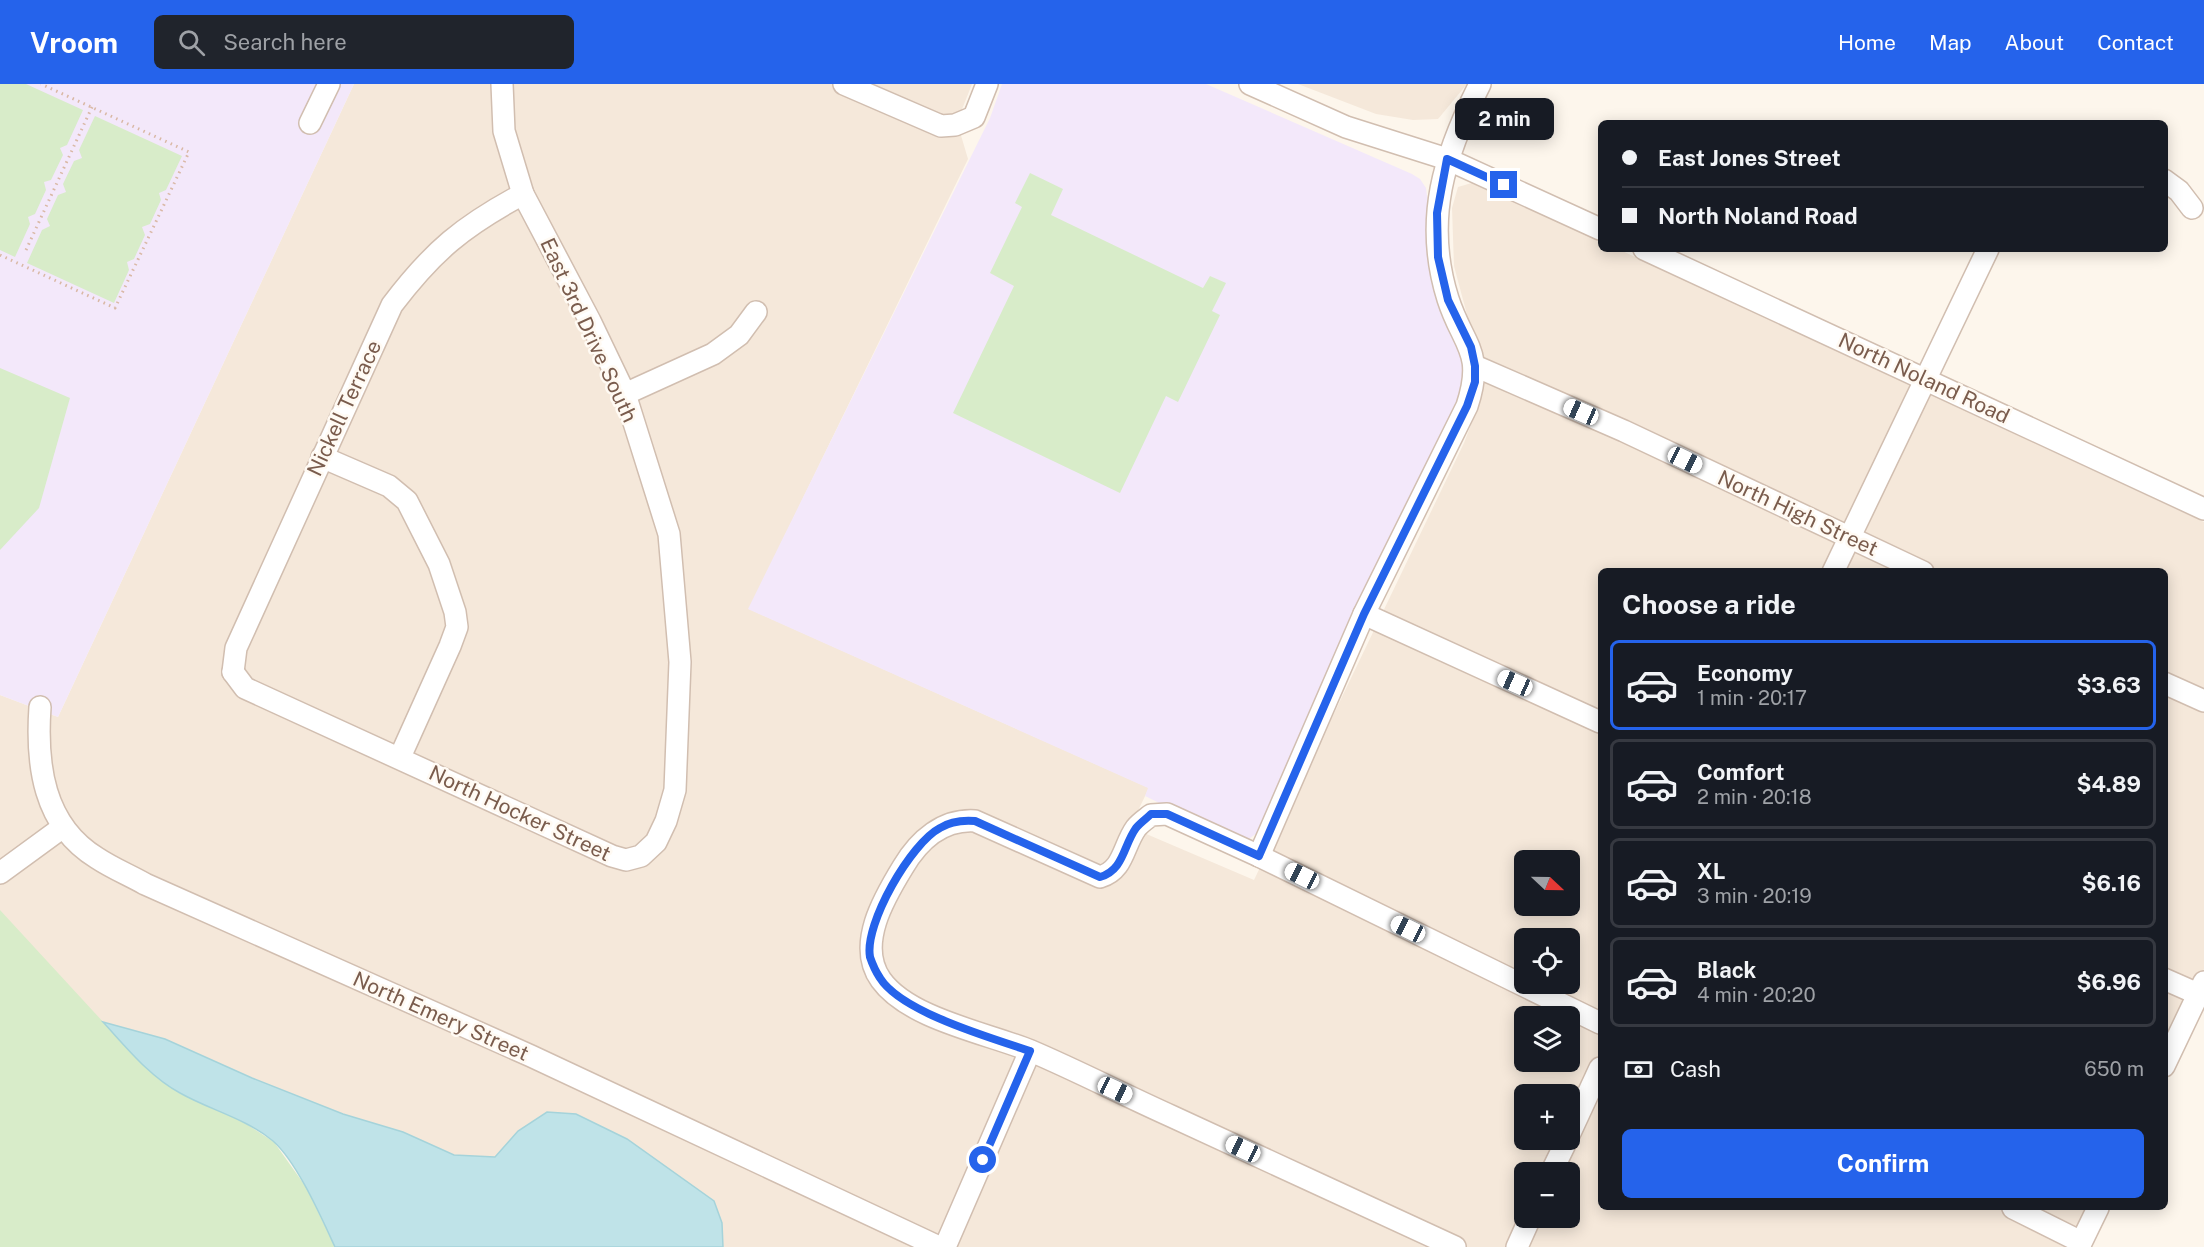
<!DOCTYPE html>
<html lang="en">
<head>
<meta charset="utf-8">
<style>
	body { margin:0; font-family:"Public Sans",sans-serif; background:#20242c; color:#f1f3f6; height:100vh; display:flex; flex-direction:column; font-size:22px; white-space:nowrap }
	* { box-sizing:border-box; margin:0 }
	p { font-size:20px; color:#9ea1a6 }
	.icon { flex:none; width:33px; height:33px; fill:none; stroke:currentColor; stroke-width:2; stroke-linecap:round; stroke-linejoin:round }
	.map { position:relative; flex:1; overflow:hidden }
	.panel { position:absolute; left:1598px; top:484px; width:570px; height:642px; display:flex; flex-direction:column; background:#171b24; border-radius:9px; box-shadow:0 3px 15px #0003 }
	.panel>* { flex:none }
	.banner { position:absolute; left:1598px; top:36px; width:570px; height:132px; border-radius:9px; box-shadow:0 3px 15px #0003; display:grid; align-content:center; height:132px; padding:0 24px; background:#171b24 }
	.needle { width:39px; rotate:112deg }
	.controls { position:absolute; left:1514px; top:766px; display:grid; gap:12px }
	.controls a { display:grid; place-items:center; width:66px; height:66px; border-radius:9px; background:#171b24; box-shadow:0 3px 15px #0003; font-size:30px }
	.end { position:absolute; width:27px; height:27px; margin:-14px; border:8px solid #2563eb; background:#fff; box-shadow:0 0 0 3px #fff }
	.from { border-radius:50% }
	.bubble { position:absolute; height:42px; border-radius:9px; background:#171b24; box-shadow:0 3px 15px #0003; font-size:20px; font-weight:700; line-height:42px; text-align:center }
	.car { position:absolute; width:18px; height:36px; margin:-18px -9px; border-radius:8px; box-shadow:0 0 4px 2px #0007; background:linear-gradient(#fff 24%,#345 0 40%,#fff 0 76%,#345 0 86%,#fff 0) }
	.banner b { display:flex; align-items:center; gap:21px; height:57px; font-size:22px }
	.banner b+b { border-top:2px solid #363941 }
	.banner i { width:15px; height:15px; background:#f1f3f6 }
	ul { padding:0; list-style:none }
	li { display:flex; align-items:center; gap:18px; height:90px; margin:0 12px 9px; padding:0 12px; border:3px solid #363941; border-radius:9px }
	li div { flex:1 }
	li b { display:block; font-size:22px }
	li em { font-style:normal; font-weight:700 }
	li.selected { border-color:#2563eb }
	li>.icon { width:54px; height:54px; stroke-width:1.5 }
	h2 { padding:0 24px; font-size:27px; line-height:72px }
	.pay { display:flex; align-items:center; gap:15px; height:66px; padding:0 24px; font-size:22px }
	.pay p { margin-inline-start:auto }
	.button { display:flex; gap:12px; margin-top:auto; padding:12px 24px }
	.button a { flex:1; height:69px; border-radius:9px; background:#2563eb; color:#fff; font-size:24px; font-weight:700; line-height:69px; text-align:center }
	header { display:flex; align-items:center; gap:36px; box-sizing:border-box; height:84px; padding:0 30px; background:#2563eb; color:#fff }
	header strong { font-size:28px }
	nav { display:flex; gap:33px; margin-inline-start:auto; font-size:21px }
	.search { width:420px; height:54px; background:#20242c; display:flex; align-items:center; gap:15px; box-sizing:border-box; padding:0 21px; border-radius:9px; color:#9ea1a6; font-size:22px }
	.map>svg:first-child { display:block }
	.residential { fill:#f5e8da; fill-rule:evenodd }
	.education { fill:#f3e8fa }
	.green { fill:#d8ecc9 }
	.water { fill:#bfe3e8; stroke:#a5d3da; stroke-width:1.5 }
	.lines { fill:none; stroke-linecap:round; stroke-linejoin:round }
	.street-casing { stroke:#d1beb0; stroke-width:24 }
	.path { stroke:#d9b8a5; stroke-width:3; stroke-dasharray:1.5 4.5; stroke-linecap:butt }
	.street { stroke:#fff; stroke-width:21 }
	.route { stroke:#2563eb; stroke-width:8 }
	.labels { text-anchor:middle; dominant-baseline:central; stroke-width:5; stroke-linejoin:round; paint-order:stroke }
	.street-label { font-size:21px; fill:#7a5c4d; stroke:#fffaf3 }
</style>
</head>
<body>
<header>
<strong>Vroom</strong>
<div class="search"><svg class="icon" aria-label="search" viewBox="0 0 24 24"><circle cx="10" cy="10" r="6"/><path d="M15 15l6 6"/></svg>Search here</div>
<nav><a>Home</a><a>Map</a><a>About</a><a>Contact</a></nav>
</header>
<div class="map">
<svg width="2204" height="1163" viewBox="0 0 2204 1163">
	<rect width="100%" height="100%" fill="#fdf6ec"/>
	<!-- residential -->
	<g class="residential">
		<path d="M 354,0 L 972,0 L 957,38 L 968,75 L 749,525 L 1149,704 L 1130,743 L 1254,796 L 1464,359 L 1480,317 L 1481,283 L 1454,182 L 1452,124 L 1458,103 L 1475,98 L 1600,157 L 1600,165 L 1618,165 L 2204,438 L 2204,885 L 2165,968 L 2164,488 L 1600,488 L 1600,1124 L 2091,1124 L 2072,1163 L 630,1163 L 55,927 L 0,874 L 0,611 L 58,633 ZM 1524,777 L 1569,777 L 1569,822 L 1524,822 ZM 1524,855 L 1569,855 L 1569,900 L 1524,900 ZM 1524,933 L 1569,933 L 1569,978 L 1524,978 ZM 1524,1011 L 1569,1011 L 1569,1056 L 1524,1056 ZM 1524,1089 L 1569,1089 L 1569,1134 L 1524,1134 Z"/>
		<polygon points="1298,0 1467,0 1438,35 1413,36 1376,30"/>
	</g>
	<!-- education -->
	<g class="education">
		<polygon points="0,0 354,0 58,633 0,611"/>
		<polygon points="1002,0 1206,0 1412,90 1420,95 1426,104 1441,225 1466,283 1458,329 1257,749 1246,757 1231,754 1145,712 1148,704 748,525 990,34"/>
	</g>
	<!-- green -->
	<g class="green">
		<polygon points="0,0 26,0 83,26 67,61 60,64 63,71 51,96 44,98 46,106 35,130 28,133 30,140 15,173 0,166"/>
		<polygon points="95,32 182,72 166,106 159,109 161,116 150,140 142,143 145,151 134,175 127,178 129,186 114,219 27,179 42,146 50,142 47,135 58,111 66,108 63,100 74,77 82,74 79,66"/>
		<polygon points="1030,89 1063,105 1051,131 1203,204 1210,192 1226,199 1212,227 1220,231 1178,318 1166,312 1120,409 953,329 1014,202 990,189 1022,123 1015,119"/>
		<polygon points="0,284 70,314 39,424 0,466"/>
		<polygon points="0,826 140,978 179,1009 237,1034 274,1058 306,1103 335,1163 0,1163"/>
	</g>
	<!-- water -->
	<path class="water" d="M 103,938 L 165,955 L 252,994 L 343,1030 L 403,1048 L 454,1071 L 495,1073 L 518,1047 L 547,1028 L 576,1030 L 627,1055 L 714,1117 L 722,1139 L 723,1163 L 335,1163 C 321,1133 297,1078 273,1057 C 245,1034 210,1026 180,1009 C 150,993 126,963 103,938 Z"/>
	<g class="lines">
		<!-- street casing -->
		<g class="street-casing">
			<g id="street">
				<polyline points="844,0 941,42 955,41 974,33 987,0"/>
				<polyline points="1250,0 1346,43 1447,75 1600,145"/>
				<polyline points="310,39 329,0"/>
				<polyline points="2164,96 2179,107 2192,124"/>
				<polyline points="1644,165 2204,425"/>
				<polyline points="1475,282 1624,347 1923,488"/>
				<polyline points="625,310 713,270 739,251 756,228"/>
				<polyline points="322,373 389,402 407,417 439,480 455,528 457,543 450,562 400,673"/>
				<polyline points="1833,488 1988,165"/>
				<polyline points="1364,530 1600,638"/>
				<polyline points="233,588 245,604 612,772 626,776 641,772 656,758 666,737 675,706 680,578 669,450 625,310 590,237 523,110 504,47 502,0"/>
				<path d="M 233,588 L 236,564 L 392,221 C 433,167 463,142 523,110"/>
				<polyline points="2164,599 2204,617"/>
				<path d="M 40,623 C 36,680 43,741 97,774 C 112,784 129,791 145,800 L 531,972 L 939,1163"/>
				<path d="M 1259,772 L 1364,530 L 1467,322 C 1485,267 1463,262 1448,215 C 1423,136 1444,71 1480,0"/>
				<polyline points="0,789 63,743"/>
				<polyline points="2164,895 2198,910"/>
				<polyline points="2164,982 2204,898"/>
				<polyline points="1569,1051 1600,984"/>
				<polyline points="1551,1089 1567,1056"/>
				<polyline points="2013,1124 2081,1158"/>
				<polyline points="945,1163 1030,967"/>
				<path d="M 1455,1163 C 1360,1119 1266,1076 1171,1032 C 1124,1011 1078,987 1031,967 C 987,949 909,935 881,896 C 856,861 884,814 903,783 C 919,756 943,735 975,737 L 1100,793 C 1124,786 1123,762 1136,744 C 1140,739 1146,735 1151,731 L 1167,730 L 1259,772 L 1600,939"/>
				<polyline points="1517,1163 1530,1134"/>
				<polyline points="2079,1163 2098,1124"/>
			</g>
		</g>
		<!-- path -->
		<g class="path">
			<polyline points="26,166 92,23"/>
			<polyline points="0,171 115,224 189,68 41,0"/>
		</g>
		<!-- street -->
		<use href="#street" class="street"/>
	</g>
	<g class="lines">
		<!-- route -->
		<path class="route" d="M 983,1076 L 1030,967 C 991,954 901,928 880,894 C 876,888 872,879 870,873 C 864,840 911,759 940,744 C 951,737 962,736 975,737 L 1100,793 C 1124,786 1123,762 1136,744 C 1140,739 1146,735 1151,730 L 1167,730 L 1259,772 L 1364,530 L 1467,322 L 1475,298 L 1475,282 L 1471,263 L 1448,216 L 1438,173 L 1437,129 L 1447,75 L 1504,101"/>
	</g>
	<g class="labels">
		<!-- street labels -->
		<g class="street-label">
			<text transform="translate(589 246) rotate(65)">East 3rd Drive South</text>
			<text transform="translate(1924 294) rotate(25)">North Noland Road</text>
			<text transform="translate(344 324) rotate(-65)">Nickell Terrace</text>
			<text transform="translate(1798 429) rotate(25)">North High Street</text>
			<text transform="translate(520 729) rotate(25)">North Hocker Street</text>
			<text transform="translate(441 932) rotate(24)">North Emery Street</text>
		</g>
	</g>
</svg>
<div class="controls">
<a><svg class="needle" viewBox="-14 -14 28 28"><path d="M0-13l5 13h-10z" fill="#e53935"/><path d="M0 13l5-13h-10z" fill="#9ea1a6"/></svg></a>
<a><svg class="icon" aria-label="locate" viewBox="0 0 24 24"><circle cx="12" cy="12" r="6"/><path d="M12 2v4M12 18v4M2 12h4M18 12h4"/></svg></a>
<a><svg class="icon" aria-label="layers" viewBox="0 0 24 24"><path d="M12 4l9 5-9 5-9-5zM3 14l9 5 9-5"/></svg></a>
<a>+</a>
<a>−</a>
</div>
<i class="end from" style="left:983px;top:1076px"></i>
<i class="end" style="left:1504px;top:101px"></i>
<div class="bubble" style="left:1455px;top:14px;width:99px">2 min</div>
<i class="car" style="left:1581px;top:328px;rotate:294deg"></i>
<i class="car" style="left:1685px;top:376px;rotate:116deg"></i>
<i class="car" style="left:1515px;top:599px;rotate:294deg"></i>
<i class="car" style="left:1302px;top:792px;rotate:296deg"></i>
<i class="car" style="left:1408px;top:845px;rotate:296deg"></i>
<i class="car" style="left:1115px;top:1006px;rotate:115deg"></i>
<i class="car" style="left:1243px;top:1065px;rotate:295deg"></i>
<div class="banner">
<b><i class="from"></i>East Jones Street</b>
<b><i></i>North Noland Road</b>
</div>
<section class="panel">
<h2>Choose a ride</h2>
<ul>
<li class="selected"><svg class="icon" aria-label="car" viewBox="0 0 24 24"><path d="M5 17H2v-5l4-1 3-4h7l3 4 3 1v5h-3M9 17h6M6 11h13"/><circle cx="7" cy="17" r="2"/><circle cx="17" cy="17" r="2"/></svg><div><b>Economy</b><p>1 min · 20:17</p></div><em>$3.63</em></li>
<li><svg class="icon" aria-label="car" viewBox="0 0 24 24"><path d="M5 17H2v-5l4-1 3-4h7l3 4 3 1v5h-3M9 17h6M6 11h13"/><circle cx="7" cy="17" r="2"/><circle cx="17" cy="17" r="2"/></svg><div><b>Comfort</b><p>2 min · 20:18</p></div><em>$4.89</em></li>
<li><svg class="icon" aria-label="car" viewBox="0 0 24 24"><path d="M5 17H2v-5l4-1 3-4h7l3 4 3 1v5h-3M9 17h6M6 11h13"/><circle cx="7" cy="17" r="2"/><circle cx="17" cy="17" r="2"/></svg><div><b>XL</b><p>3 min · 20:19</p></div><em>$6.16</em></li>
<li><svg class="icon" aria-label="car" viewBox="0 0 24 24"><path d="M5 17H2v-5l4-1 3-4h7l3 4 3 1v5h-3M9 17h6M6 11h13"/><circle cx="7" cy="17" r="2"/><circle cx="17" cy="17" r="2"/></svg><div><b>Black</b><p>4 min · 20:20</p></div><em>$6.96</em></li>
</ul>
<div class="pay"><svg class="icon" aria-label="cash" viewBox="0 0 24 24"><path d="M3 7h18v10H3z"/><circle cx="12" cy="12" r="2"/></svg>Cash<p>650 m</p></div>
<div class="button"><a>Confirm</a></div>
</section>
</div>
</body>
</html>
